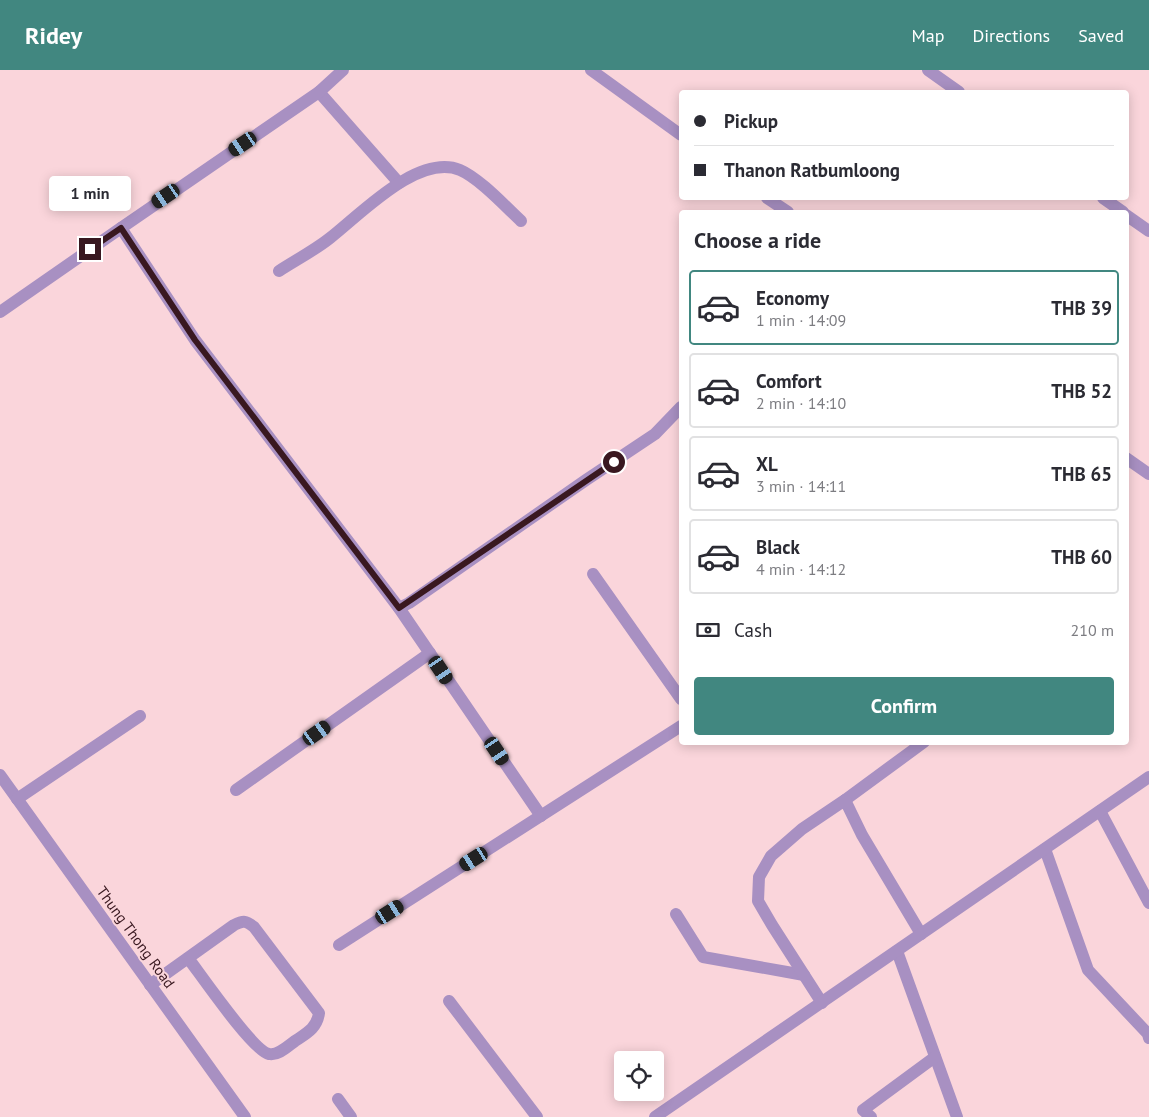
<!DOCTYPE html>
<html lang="en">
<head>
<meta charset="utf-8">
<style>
	body { margin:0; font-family:"PT Sans",sans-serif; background:#f2f2f3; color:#2b2b33; height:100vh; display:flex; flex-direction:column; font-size:19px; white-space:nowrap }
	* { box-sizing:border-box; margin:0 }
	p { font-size:16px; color:#7c7c81 }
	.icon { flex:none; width:28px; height:28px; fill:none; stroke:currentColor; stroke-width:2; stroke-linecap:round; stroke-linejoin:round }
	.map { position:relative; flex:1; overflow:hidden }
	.panel { position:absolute; left:679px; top:140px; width:450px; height:535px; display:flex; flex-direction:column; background:#fff; border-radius:5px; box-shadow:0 2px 12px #0003 }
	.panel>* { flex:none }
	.guide { position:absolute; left:679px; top:20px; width:450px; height:110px; border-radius:5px; box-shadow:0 2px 12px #0003; display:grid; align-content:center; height:110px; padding:0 15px; background:#fff }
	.controls { position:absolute; left:614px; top:981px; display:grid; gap:10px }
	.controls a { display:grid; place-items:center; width:50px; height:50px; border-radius:5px; background:#fff; box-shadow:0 2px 12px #0003; font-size:25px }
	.end { position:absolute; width:22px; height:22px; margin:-11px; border:6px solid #391820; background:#fff; box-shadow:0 0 0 2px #fff }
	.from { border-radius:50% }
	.bubble { position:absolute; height:35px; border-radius:5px; background:#fff; box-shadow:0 2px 12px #0003; font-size:16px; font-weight:800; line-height:35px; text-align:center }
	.car { position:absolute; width:15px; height:30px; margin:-15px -8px; border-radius:6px; box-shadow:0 0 4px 1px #0007; background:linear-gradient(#222 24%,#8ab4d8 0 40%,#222 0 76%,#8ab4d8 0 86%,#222 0) }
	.guide b { display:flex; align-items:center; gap:18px; height:48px; font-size:19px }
	.guide b+b { border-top:1px solid #e1e1e2 }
	.guide i { width:12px; height:12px; background:#2b2b33 }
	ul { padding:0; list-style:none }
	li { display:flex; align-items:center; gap:15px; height:75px; margin:0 10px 8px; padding:0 5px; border:2px solid #e1e1e2; border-radius:5px }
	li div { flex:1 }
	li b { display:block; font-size:19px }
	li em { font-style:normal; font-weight:800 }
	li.on { border-color:#418780 }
	li>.icon { width:45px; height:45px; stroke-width:1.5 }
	h2 { padding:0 15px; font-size:22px; line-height:60px }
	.pay { display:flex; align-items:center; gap:12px; height:55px; padding:0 15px; font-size:19px }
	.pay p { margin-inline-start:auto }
	.action { display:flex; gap:10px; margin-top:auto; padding:10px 15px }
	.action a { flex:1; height:58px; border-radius:5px; background:#418780; color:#fff; font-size:20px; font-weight:800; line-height:58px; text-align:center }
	header { display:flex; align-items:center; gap:30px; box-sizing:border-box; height:70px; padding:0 25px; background:#418780; color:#fff }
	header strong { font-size:24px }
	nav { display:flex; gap:28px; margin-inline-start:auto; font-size:18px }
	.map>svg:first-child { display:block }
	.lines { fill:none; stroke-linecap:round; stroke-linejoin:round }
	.minor { stroke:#a890c2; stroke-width:12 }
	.route { stroke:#391820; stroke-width:6 }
	.labels { text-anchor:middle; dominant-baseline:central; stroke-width:4; stroke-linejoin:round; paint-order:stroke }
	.street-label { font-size:15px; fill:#391820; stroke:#fad5db }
</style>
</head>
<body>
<header>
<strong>Ridey</strong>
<nav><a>Map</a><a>Directions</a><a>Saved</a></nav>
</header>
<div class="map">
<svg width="1149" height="1047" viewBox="0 0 1149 1047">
	<rect width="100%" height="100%" fill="#fad5db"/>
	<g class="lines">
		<!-- minor -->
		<g class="minor">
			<polyline points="591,0 681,65"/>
			<polyline points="928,0 959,22"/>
			<polyline points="319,22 399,113"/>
			<polyline points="767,128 788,142"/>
			<polyline points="1103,128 1123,142"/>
			<polyline points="1126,145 1149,161"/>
			<polyline points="121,158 195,270 399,538 541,746"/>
			<path d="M 279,201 C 296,190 315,180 330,168 C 361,144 418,83 460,100 C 479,108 505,136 521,151"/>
			<polyline points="0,242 121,158 319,22 343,0"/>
			<polyline points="1126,388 1149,404"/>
			<polyline points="593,504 681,629"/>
			<polyline points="399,538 409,533 586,410 655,364 681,337"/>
			<polyline points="0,705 245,1047"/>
			<polyline points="236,720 430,583"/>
			<polyline points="17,729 140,646"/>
			<polyline points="845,730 924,672"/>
			<polyline points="1100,741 1149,833"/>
			<polyline points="1045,779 1088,900 1148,964 1149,968"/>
			<polyline points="676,844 703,887 804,905"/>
			<polyline points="339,875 681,656"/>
			<polyline points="897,881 957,1047"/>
			<path d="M 150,915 L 234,855 C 244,850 246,851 254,857 L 319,943 C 317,958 307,963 295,971 C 288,976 278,986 269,984 C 253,981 201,905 188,888"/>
			<polyline points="449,931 537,1047"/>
			<polyline points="822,933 772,855 758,831 759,807 771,786 802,759 845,730 862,765 921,864"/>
			<polyline points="338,1029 351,1047"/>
			<polyline points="655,1047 1149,707"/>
			<polyline points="871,1047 863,1040 935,987"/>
		</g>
	</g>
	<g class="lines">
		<!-- route -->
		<polyline class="route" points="90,179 121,158 195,270 399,538 614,392"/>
	</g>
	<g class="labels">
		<!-- street labels -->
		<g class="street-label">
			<text transform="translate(136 867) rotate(54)">Thung Thong Road</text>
		</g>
	</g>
</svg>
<div class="controls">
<a><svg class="icon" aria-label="locate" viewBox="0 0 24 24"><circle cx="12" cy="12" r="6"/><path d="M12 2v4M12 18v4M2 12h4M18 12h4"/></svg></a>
</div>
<i class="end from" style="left:614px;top:392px"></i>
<i class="end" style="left:90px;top:179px"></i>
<div class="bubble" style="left:49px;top:106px;width:82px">1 min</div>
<i class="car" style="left:243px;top:74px;rotate:236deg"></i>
<i class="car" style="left:166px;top:126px;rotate:236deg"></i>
<i class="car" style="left:441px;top:600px;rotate:146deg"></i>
<i class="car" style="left:317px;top:663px;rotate:55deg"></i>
<i class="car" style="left:497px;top:681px;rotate:146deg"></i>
<i class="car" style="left:474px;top:789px;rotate:238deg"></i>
<i class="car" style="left:390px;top:842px;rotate:58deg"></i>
<div class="guide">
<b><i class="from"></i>Pickup</b>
<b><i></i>Thanon Ratbumloong</b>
</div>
<section class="panel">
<h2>Choose a ride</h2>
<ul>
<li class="on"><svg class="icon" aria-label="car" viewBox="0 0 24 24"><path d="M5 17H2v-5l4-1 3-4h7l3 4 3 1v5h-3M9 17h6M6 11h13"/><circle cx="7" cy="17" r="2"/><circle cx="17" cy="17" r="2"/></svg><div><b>Economy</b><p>1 min · 14:09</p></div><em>THB 39</em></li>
<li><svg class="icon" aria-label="car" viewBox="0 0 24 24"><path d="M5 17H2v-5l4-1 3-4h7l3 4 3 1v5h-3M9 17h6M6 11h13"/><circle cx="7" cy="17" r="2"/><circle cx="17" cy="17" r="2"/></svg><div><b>Comfort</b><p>2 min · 14:10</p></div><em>THB 52</em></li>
<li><svg class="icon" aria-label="car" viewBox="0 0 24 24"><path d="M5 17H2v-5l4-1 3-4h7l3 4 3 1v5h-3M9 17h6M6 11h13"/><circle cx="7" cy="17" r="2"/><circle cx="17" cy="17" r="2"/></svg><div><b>XL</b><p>3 min · 14:11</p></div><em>THB 65</em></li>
<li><svg class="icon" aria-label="car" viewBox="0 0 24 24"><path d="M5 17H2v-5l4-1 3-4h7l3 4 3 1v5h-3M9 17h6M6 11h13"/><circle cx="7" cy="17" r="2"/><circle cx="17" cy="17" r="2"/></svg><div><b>Black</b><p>4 min · 14:12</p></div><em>THB 60</em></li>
</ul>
<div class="pay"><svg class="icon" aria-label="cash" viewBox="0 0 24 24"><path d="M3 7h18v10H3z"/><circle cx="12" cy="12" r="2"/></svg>Cash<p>210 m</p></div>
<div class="action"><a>Confirm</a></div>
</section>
</div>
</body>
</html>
